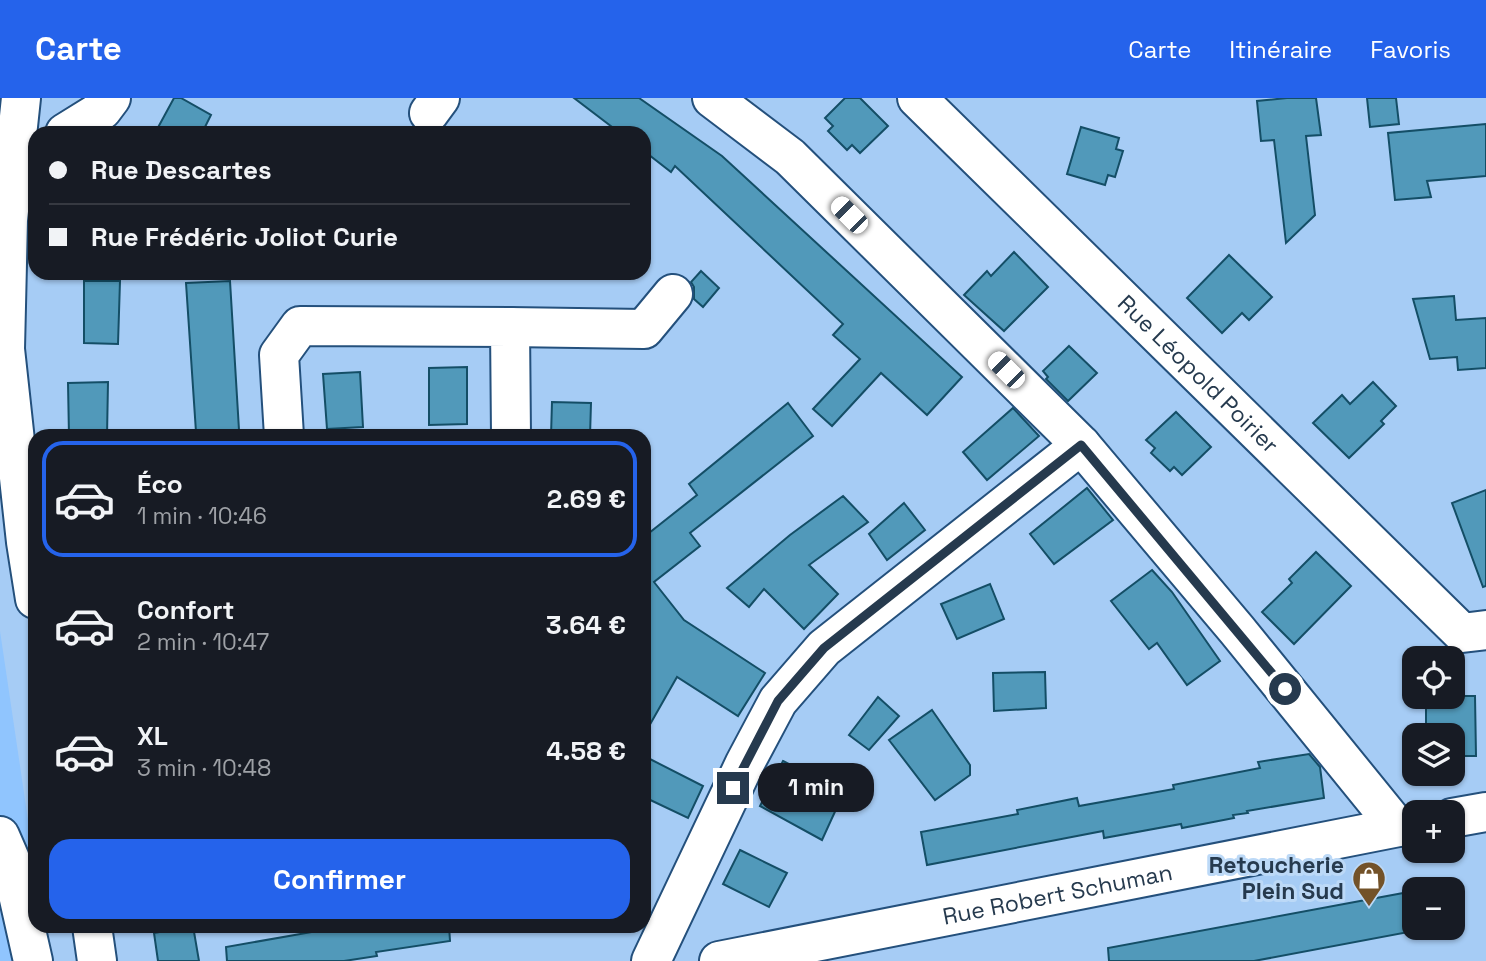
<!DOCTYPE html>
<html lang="fr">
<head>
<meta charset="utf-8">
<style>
	body { margin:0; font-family:"Space Grotesk",sans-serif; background:#242831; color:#f1f3f6; height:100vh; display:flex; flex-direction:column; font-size:26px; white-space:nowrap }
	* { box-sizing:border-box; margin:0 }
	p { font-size:23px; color:#9ea1a6 }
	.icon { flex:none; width:38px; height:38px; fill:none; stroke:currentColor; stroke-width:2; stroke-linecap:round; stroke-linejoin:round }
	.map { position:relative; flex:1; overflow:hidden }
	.panel { position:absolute; left:28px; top:331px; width:623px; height:504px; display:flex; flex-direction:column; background:#171b24; border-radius:21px; box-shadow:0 2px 5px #0004 }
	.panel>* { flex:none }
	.top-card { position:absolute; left:28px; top:28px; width:623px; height:154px; border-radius:21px; box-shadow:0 2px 5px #0004; display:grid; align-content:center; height:154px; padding:0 21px; background:#171b24 }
	.fabs { position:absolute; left:1402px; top:548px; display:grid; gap:14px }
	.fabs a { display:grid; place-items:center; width:63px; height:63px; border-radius:14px; background:#171b24; box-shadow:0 2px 5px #0004; font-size:35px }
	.end { position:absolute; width:32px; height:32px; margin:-16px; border:9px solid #263a4e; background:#fff; box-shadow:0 0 0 4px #fff }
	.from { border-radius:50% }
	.bubble { position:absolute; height:49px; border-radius:21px; background:#171b24; box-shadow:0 2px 5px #0004; font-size:23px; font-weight:700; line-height:49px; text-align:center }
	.car { position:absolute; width:21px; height:42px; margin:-21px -10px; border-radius:9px; box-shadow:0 0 5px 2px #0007; background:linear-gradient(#fff 24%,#345 0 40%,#fff 0 76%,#345 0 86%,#fff 0) }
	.top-card b { display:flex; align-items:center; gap:24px; height:66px; font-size:26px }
	.top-card b+b { border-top:2px solid #363941 }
	.top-card i { width:18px; height:18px; background:#f1f3f6 }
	ul { padding:12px 0 0; list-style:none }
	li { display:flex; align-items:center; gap:21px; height:116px; margin:0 14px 10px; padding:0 7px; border:4px solid transparent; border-radius:21px }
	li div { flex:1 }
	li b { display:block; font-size:26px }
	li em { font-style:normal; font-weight:700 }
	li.on { border-color:#2563eb }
	li>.icon { width:63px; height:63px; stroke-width:1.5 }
	.primary-button { display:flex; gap:14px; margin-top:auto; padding:14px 21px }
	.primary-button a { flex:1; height:80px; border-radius:21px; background:#2563eb; color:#fff; font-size:28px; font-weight:700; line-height:80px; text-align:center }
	header { display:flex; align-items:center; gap:42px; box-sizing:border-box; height:98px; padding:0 35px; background:#2563eb; color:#fff }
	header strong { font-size:33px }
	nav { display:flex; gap:38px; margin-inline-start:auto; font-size:24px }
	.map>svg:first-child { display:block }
	.built { fill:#90c5fe }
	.building { fill:#5199ba; stroke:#144e66; stroke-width:2 }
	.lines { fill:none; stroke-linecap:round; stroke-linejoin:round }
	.minor-casing { stroke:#24507c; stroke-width:42 }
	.minor { stroke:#fff; stroke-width:38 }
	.route { stroke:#263a4e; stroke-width:9 }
	.labels { text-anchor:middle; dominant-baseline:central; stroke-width:6; stroke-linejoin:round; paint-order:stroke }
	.street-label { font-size:23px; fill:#263a4e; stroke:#bcd9f7 }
	.poi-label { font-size:23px; font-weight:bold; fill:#263a4e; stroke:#bcd9f7; text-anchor:end }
</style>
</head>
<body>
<header>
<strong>Carte</strong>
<nav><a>Carte</a><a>Itinéraire</a><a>Favoris</a></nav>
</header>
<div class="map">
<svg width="1486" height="863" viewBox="0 0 1486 863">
	<rect width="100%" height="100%" fill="#a6ccf5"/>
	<!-- built -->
	<polygon class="built" points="0,533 35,769 35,828 49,863 0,863"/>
	<!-- building -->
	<g class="building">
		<polygon points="174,0 181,0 211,17 202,35 155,35"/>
		<polygon points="574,0 639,0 722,58 962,279 927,317 881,275 832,328 813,311 860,261 833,237 843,226 675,68 671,74 644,53 644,35 620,35"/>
		<polygon points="845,0 860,0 888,28 860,55 852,47 847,52 828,33 833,28 825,20"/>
		<polygon points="1287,0 1316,0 1321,37 1306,38 1315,117 1286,145 1274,42 1261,43 1257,3"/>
		<polygon points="1367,0 1396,0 1399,26 1370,29"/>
		<polygon points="1486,26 1486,78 1427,83 1431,99 1395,102 1388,35"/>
		<polygon points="1081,29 1119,40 1116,51 1123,53 1115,79 1108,77 1105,87 1067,76"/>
		<polygon points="1014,154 1048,189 1004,233 964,197 987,173 991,178"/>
		<polygon points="1229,157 1272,199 1249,222 1242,215 1222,235 1187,200"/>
		<polygon points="701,173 719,190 703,209 694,201 694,189 691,184"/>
		<polygon points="84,183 120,183 118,246 84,245"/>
		<polygon points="230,183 239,332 196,334 186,185"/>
		<polygon points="1454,198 1456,222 1486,220 1486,270 1458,272 1457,259 1430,261 1413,201"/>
		<polygon points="1069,248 1097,275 1068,303 1046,281 1048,279 1043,273"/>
		<polygon points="467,269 467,326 429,327 429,270"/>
		<polygon points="360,274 363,329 327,331 323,276"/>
		<polygon points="108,284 107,338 69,338 68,285"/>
		<polygon points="1373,284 1396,308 1381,323 1384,326 1349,360 1313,325 1342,297 1350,306"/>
		<polygon points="552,304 591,305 590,338 551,338"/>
		<polygon points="788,305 813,338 690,435 700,448 654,484 684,522 765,575 738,618 677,579 644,637 644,439 697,397 689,386"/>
		<polygon points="1013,310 1039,338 987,382 963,354"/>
		<polygon points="1176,314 1211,349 1182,377 1174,369 1170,373 1151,355 1155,350 1146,342"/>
		<polygon points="1087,390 1113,422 1054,466 1030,436"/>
		<polygon points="1486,392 1486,488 1483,489 1452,405"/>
		<polygon points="843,398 868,424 809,467 838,496 804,531 764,491 749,509 727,490 790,437"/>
		<polygon points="904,405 925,432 887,462 869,436"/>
		<polygon points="1316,454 1351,488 1294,546 1262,514 1292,485 1289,481"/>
		<polygon points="1152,472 1172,494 1220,563 1187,587 1157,545 1149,551 1111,503"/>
		<polygon points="990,486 1004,521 957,541 941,506"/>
		<polygon points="1045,574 1046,610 994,613 993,575"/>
		<polygon points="1426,598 1475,598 1476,658 1452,658 1452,637 1426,637"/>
		<polygon points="878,599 899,618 869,652 849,637"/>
		<polygon points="932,612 970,667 970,677 935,702 889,642"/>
		<polygon points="1309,656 1320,669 1324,700 1247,713 1248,715 1233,717 1234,720 1182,730 1181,726 1104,740 1103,733 927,767 921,734 1018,716 1017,712 1077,700 1079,708 1174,691 1173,687 1260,670 1258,664"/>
		<polygon points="644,658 703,688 688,720 644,699"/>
		<polygon points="783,663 844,694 822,742 760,708"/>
		<polygon points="740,752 787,775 769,809 723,786"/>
		<polygon points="1414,793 1414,833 1254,863 1109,863 1108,850"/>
		<polygon points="193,828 199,863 158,863 154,835"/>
		<polygon points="311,828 449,828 450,843 376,854 377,858 344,863 227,863 226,849 312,834"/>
	</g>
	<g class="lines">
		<!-- minor casing -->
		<g class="minor-casing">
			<g id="minor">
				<polyline points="21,0 8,122 5,251 26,444 35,501"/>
				<polyline points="712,0 790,59 1081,347 1237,532 1397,729"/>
				<path id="s1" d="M 917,0 L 1462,535 L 1486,532"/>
				<polyline points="429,15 440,0"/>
				<polyline points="65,35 102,12 111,0"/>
				<polyline points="510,229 644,231 673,196"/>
				<polyline points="284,338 279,257 300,228 510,229 511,338"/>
				<polyline points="1452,720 1486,714"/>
				<polyline points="0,738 10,761 33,863"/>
				<polyline points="92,828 97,863"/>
				<polyline points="651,863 745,665 778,603 824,550 1081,347"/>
				<path id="s2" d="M 719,863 L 1414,726"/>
			</g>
		</g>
		<!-- minor -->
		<use href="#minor" class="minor"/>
	</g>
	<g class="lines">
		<!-- route -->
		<polyline class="route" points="733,690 778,603 824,550 1081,347 1285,591"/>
	</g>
	<!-- icons -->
	<defs>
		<g id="shop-pin" transform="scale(1.75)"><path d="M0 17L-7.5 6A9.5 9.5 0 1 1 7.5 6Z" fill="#735229" stroke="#bcd9f7"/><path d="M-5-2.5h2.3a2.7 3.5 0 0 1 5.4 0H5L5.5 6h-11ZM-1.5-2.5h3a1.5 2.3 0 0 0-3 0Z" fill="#fff"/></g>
	</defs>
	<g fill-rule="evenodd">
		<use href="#shop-pin" x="1369" y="780"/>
	</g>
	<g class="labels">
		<!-- street labels -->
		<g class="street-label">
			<text stroke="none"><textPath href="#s1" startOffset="394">Rue Léopold Poirier</textPath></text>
			<text stroke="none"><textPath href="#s2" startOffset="345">Rue Robert Schuman</textPath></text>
		</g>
		<!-- poi labels -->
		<g class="poi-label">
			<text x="1344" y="767">Retoucherie<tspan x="1344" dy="26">Plein Sud</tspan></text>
		</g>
	</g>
</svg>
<div class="fabs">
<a><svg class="icon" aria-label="locate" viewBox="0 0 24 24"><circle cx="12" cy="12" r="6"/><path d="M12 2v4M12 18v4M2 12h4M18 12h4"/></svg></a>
<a><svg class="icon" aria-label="layers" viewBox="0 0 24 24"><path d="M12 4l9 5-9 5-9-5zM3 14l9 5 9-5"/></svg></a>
<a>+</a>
<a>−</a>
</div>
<i class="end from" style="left:1285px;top:591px"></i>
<i class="end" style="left:733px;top:690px"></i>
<div class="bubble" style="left:758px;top:665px;width:116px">1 min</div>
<i class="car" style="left:849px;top:117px;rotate:315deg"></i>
<i class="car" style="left:1006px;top:272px;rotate:315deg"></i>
<div class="top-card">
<b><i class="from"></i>Rue Descartes</b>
<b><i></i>Rue Frédéric Joliot Curie</b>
</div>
<section class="panel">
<ul>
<li class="on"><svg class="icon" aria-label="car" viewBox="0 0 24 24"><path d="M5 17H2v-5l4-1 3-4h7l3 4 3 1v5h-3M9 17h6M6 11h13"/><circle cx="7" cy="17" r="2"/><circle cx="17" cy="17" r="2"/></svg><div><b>Éco</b><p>1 min · 10:46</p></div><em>2.69 €</em></li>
<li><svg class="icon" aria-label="car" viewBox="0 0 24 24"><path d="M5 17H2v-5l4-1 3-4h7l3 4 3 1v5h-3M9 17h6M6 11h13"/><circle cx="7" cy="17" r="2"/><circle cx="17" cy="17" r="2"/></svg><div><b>Confort</b><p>2 min · 10:47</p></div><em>3.64 €</em></li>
<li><svg class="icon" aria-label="car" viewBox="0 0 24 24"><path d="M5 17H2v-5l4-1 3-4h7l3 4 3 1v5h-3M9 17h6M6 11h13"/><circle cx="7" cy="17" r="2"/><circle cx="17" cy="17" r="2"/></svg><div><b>XL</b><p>3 min · 10:48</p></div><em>4.58 €</em></li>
</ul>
<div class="primary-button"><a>Confirmer</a></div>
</section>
</div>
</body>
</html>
